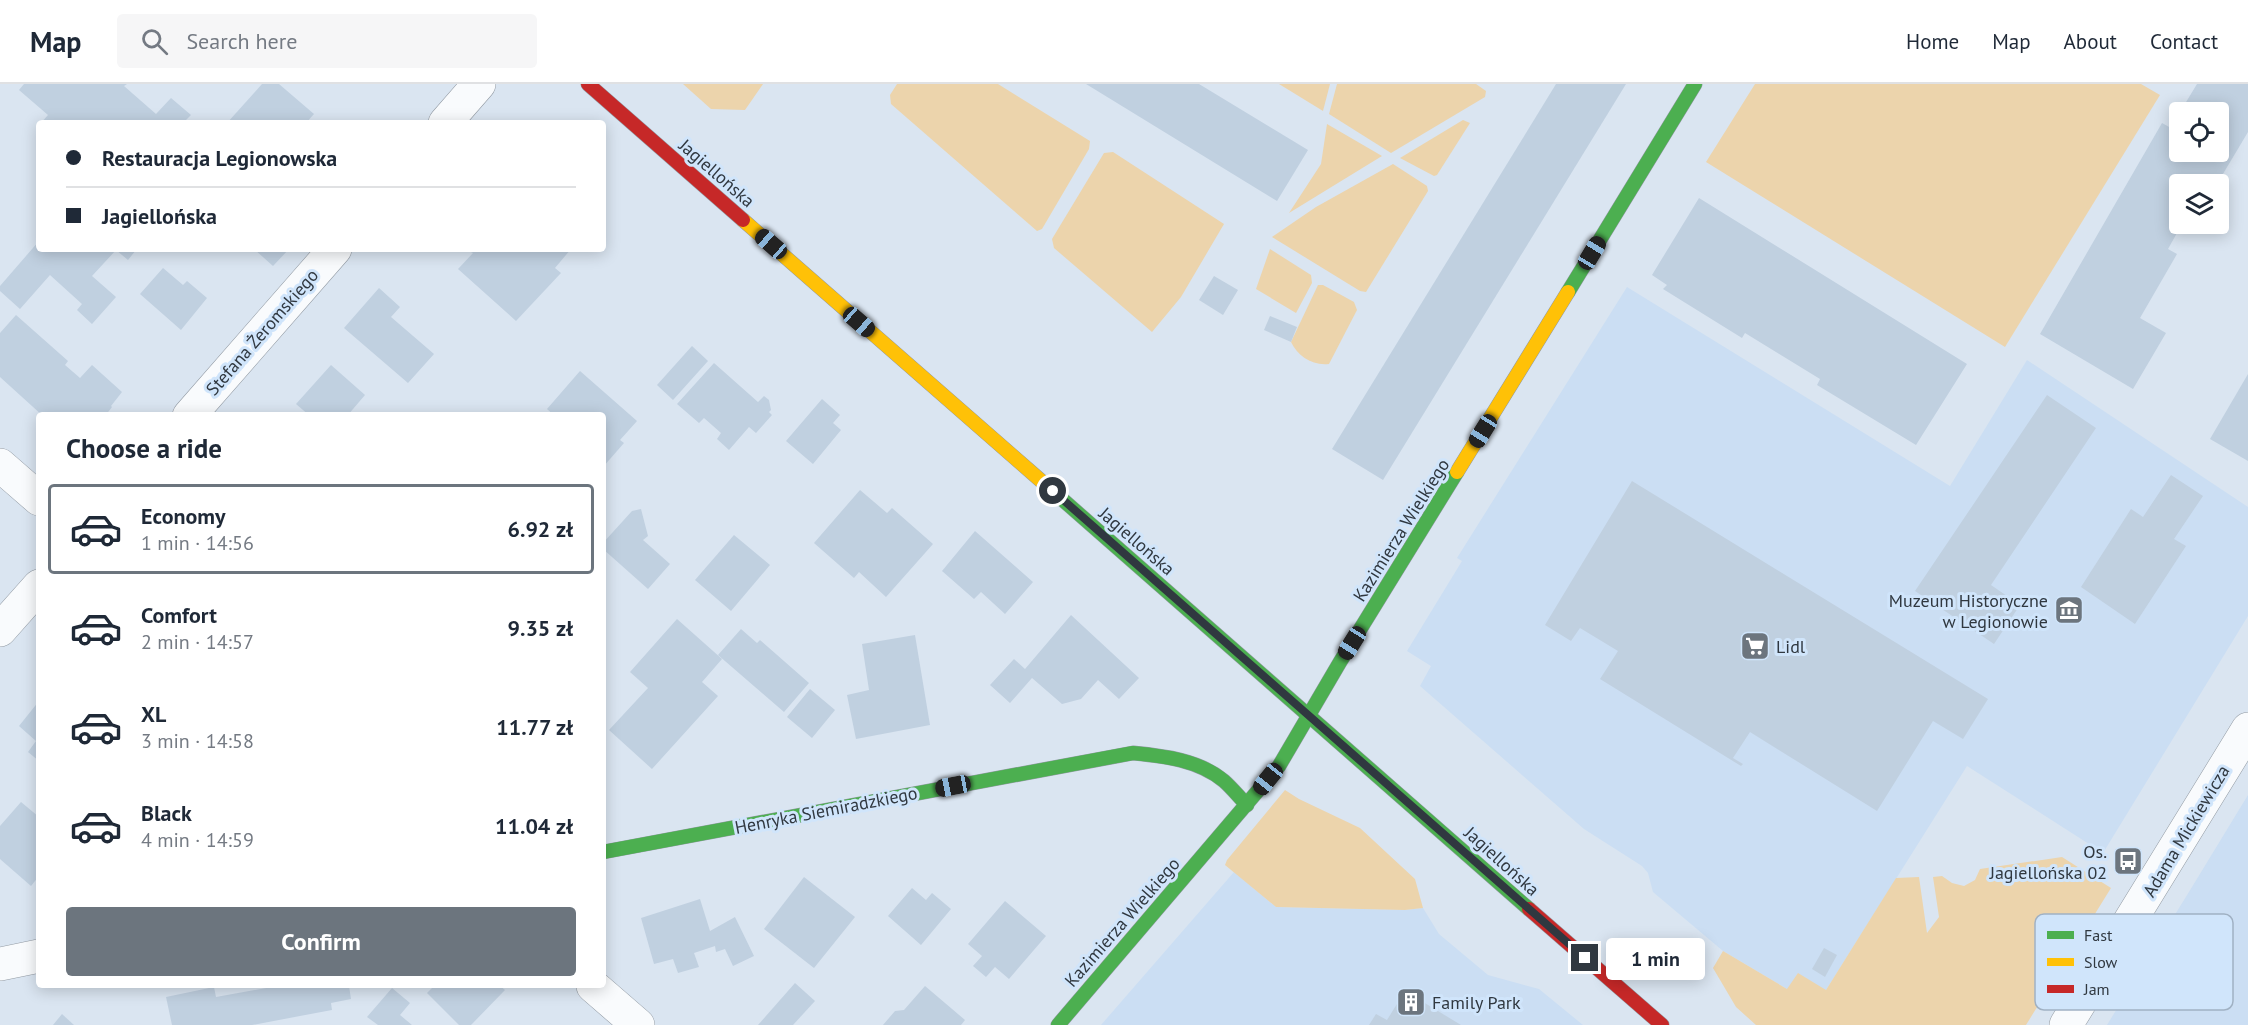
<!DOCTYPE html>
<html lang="en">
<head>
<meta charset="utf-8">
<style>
	body { margin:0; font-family:"PT Sans",sans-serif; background:#f6f6f7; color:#1f2937; height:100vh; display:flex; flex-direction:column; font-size:22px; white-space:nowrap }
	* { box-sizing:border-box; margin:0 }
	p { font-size:20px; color:#747a83 }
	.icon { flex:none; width:33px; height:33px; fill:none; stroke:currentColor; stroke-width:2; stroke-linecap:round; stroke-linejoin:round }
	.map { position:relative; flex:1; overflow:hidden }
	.sheet { position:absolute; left:36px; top:328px; width:570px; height:576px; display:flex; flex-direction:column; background:#fff; border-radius:6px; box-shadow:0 3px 15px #0003 }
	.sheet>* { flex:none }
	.hud { position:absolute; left:36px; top:36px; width:570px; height:132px; border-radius:6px; box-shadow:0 3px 15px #0003; display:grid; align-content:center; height:132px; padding:0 30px; background:#fff }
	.fabs { position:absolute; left:2169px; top:18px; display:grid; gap:12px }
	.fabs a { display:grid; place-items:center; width:60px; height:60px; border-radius:6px; background:#fff; box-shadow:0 3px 15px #0003; font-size:30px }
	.end { position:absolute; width:27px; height:27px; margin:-14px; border:8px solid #303840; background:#fff; box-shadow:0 0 0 3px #fff }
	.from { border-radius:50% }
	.bubble { position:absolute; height:42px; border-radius:6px; background:#fff; box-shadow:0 3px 15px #0003; font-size:20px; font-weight:800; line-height:42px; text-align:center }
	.car { position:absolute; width:18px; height:36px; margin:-18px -9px; border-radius:8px; box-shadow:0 0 4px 2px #0007; background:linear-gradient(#222 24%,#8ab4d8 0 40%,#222 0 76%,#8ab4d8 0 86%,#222 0) }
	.hud b { display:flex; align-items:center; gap:21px; height:57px; font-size:22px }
	.hud b+b { border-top:2px solid #e0e1e3 }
	.hud i { width:15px; height:15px; background:#1f2937 }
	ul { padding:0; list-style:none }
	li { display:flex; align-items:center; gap:18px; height:90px; margin:0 12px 9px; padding:0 18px; border:3px solid transparent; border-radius:6px }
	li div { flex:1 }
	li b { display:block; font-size:22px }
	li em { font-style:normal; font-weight:800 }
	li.selected { border-color:#6c757e }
	li>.icon { width:54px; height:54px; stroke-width:1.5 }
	h2 { padding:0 30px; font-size:27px; line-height:72px }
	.primary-button { display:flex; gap:12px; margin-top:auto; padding:12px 30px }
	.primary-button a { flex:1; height:69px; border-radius:6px; background:#6c757e; color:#fff; font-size:24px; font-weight:800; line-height:69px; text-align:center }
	header { display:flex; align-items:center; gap:36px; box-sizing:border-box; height:84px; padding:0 30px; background:#fff; border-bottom:2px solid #e0e1e3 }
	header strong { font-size:28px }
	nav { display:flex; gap:33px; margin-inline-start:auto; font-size:21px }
	.search { width:420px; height:54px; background:#f6f6f7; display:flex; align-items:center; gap:15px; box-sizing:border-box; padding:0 21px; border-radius:6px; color:#747a83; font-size:22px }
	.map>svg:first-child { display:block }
	.built { fill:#cbdef3 }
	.green { fill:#ecd4ac }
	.building { fill:#c0d0e0 }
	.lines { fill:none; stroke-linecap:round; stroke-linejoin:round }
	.street-casing { stroke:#929aa3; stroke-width:34 }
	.fast-casing { stroke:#929aa3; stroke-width:15 }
	.slow-casing { stroke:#929aa3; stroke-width:15 }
	.jam-casing { stroke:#929aa3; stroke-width:15 }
	.street { stroke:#f9fbfd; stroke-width:33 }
	.fast { stroke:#4caf50; stroke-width:14 }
	.slow { stroke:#ffc107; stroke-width:14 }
	.jam { stroke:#c62828; stroke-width:14 }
	.route { stroke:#303840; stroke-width:8 }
	.labels { text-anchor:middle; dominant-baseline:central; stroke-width:6; stroke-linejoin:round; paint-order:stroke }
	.street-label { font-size:18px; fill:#303840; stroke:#d0e5fb }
	.poi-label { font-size:18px; fill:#303840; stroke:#d0e5fb; text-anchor:end }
	.key { fill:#d0e5fb; stroke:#a0b1c3; stroke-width:1.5 }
	.key-label { font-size:16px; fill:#303840 }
</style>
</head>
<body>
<header>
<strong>Map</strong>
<div class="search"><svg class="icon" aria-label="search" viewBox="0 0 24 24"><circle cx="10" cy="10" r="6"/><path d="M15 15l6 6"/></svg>Search here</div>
<nav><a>Home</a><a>Map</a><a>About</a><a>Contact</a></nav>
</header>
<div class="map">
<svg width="2248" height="941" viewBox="0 0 2248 941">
	<rect width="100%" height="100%" fill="#dae5f1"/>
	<!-- built -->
	<g class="built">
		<polygon points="1627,203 1950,402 2027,276 2248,423 2248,532 2103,769 1967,682 1826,906 1787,905 1723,867 1653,808 1648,789 1642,782 1584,745 1420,602 1431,582 1407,567 1462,477 1457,474"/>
		<polygon points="2248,711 2248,941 2107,941 2192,803"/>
		<polygon points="1234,788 1276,823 1405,826 1423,824 1439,850 1488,891 1539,905 1583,941 1101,941"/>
	</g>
	<!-- green -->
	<g class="green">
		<polygon points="683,0 763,0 745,26 711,25"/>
		<polygon points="897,0 998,0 1090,57 1089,65 1042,145 1037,147 891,20 890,11"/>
		<polygon points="1279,0 1330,0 1323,27"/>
		<polygon points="1337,0 1476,0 1486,7 1485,13 1391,69 1329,30"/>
		<polygon points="1755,0 2141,0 2160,11 2005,263 1706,78"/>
		<polygon points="1463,36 1470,39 1437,91 1434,92 1400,74"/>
		<polygon points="1327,40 1382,72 1289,129 1321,80"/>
		<polygon points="1113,68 1224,140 1181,213 1152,248 1054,164 1052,155 1104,69"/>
		<polygon points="1393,80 1427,102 1428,107 1366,208 1360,207 1272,153 1316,123"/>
		<polygon points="1270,165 1311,191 1312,199 1296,229 1256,205"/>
		<path d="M 1318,201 L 1323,201 L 1354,218 L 1357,226 L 1329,280 C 1312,282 1298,272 1291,258 Z"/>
		<polygon points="1285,706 1299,715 1360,744 1415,795 1423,824 1405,826 1276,823 1225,781 1227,776"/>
		<polygon points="2062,773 2111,804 2026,941 1756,941 1736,923 1713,884 1723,867 1787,905 1798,889 1826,906 1896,794 1919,793 1927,849 1939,833 1933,793 1942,792 1952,799 1964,802 1975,796 1980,785"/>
	</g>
	<!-- building -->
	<g class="building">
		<polygon points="24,0 127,0 124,2 156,30 171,14 191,31 183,39 41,39 48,31 19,6"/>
		<polygon points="262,0 279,0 314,30 306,39 227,39"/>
		<polygon points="1086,0 1199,0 1308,66 1277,117"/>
		<polygon points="1556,0 1626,0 1383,396 1332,365"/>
		<polygon points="2197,0 2248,0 2248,48 2217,100 2180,100 2180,140 2182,140 2168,165 2177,170 2140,234 2166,249 2133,305 2040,250 2162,39 2171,44 2180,30 2180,68 2218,68 2218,28 2180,28"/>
		<polygon points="1699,114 1967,280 1916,361 1817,301 1820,295 1745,249 1742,254 1663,205 1667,201 1652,191"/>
		<polygon points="39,157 39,165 134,165 136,166 128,176 116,166 92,192 116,213 92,240 77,226 82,220 50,191 20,225 0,207 0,202"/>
		<polygon points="254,165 289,165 273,182"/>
		<polygon points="473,165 571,165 555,184 561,189 516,237 458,185 473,169 471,168"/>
		<polygon points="163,184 183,201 187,197 207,214 181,246 140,210"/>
		<polygon points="1214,192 1238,206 1223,231 1199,216"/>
		<polygon points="379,204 400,223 391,233 434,270 408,299 344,244"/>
		<polygon points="16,231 68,277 65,281 80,294 92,281 122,308 111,322 112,323 105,332 43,332 0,293 0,249"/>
		<polygon points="1270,232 1297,243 1291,258 1264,246"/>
		<polygon points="692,262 708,277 673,316 657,301"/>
		<polygon points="714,279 758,318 764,312 769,316 771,326 769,328 772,331 756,349 749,343 729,366 717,355 721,349 704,334 699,339 677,320"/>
		<polygon points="331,281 365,311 347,332 310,332 296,320"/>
		<polygon points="580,287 637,337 620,356 624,359 603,383 603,332 555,332 547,325"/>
		<polygon points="2248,290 2248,377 2210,355"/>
		<polygon points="2047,311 2096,344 1991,501 2020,521 1994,560 1915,507"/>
		<polygon points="822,315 840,331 833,339 841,346 813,380 786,357"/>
		<polygon points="2171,391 2203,412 2174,455 2186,462 2135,540 2081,503 2131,425 2143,433"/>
		<polygon points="1632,397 1988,615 1963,655 1933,637 1877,727 1750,648 1733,674 1743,680 1741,682 1600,595 1618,567 1580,544 1571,557 1545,541"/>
		<polygon points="860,406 887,429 892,424 933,460 886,513 859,488 854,494 814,459"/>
		<polygon points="641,425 648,452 643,456 670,480 648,505 603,465 603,459 632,427"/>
		<polygon points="975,447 1033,498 1005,530 981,508 974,515 942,487"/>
		<polygon points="734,451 770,481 731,527 695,496"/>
		<polygon points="1071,531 1139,594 1119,615 1098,596 1081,615 1062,620 1032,594 1010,619 990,601 1014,575 1025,585"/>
		<polygon points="677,535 722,575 702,598 718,612 652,685 609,646 648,604 630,588"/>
		<polygon points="741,545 757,559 760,556 809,599 784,628 718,571"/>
		<polygon points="915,551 930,641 856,655 847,611 869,606 862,560"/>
		<polygon points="810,605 835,626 812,654 787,633"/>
		<polygon points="39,617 39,677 28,668 36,657 19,642"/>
		<polygon points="21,718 39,733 39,792 31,802 0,775 0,742"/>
		<polygon points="804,793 855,833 814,884 764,845"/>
		<polygon points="912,804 926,816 932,809 951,825 921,861 888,832"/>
		<polygon points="700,815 710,847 735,833 754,872 733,882 725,865 716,868 715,862 694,869 699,883 678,889 673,875 654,880 641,834"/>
		<polygon points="1005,817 1046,852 1009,895 995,883 986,893 973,882 982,872 968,860"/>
		<polygon points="1824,864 1837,871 1825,893 1812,885"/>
		<polygon points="795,899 815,917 793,941 758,941"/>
		<polygon points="277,902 349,902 351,915 331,919 332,926 252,941 172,941 166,913 214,903 216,913"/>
		<polygon points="434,902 500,902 505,906 471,941 459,941 427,909"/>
		<polygon points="925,902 965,936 961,941 883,941 895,927 904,926"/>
		<polygon points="392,904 410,919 400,931 412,941 378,941 367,933"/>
		<polygon points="1405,907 1461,941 1369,941 1376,930 1387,936"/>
		<polygon points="62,930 74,941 53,941"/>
	</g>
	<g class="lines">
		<!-- street casing -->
		<g class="street-casing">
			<g id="street">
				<polyline points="445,39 479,0"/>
				<polyline points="189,332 335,165"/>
				<polyline points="0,381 39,415"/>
				<polyline points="0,546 39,502"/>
				<polyline points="0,880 39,872"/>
				<polyline points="593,902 638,941"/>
				<polyline points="2066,941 2248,645"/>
			</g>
		</g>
		<!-- fast casing -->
		<g class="fast-casing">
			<g id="fast">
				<polyline points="1568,208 1695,0"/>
				<polyline points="1055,409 1529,825"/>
				<path d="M 603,768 L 1133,669 C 1164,672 1199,676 1224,697 C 1232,704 1239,713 1247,721"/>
				<polyline points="1058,941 1279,682 1340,578 1457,388"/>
			</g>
		</g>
		<!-- slow casing -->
		<g class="slow-casing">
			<g id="slow">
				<polyline points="743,136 1055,409"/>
				<polyline points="1457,388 1568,208"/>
			</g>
		</g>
		<!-- jam casing -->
		<g class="jam-casing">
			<g id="jam">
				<polyline points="588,0 743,136"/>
				<polyline points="1529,825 1662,941"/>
			</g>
		</g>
		<!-- street -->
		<use href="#street" class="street"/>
		<!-- fast -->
		<use href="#fast" class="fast"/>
		<!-- slow -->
		<use href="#slow" class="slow"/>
		<!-- jam -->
		<use href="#jam" class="jam"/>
	</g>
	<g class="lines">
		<!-- route -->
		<polyline class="route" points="1053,407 1585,874"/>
	</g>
	<!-- icons -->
	<defs>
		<g id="museum-square" transform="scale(1.5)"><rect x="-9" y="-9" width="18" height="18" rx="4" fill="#6c757e" stroke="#d0e5fb"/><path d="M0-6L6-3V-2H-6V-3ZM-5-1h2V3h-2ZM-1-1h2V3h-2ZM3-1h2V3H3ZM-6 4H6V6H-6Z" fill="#fff"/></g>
		<g id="supermarket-square" transform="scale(1.5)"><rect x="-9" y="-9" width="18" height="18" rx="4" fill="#6c757e" stroke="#d0e5fb"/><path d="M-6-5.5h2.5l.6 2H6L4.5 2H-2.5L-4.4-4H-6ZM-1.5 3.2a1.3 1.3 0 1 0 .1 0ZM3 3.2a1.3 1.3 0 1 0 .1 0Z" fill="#fff"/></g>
		<g id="bus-square" transform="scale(1.5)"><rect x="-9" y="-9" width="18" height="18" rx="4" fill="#6c757e" stroke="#d0e5fb"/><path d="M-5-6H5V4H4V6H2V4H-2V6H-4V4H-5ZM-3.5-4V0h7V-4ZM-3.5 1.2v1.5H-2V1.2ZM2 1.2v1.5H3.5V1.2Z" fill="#fff"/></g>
		<g id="building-square" transform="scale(1.5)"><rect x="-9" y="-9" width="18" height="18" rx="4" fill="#6c757e" stroke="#d0e5fb"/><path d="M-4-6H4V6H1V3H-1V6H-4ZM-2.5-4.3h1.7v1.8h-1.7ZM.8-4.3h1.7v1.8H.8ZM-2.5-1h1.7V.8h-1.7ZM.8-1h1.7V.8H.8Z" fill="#fff"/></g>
	</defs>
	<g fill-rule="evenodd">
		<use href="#museum-square" x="2069" y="526"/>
		<use href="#supermarket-square" x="1755" y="562"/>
		<use href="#bus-square" x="2128" y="777"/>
		<use href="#building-square" x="1411" y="918"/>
	</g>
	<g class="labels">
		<!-- street labels -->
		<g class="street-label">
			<text transform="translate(717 89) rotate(41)">Jagiellońska</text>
			<text transform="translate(262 248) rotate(-49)">Stefana Żeromskiego</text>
			<text transform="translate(1401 446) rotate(-58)">Kazimierza Wielkiego</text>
			<text transform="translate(1137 457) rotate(41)">Jagiellońska</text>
			<text transform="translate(826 726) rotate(-11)">Henryka Siemiradzkiego</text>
			<text transform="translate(2186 747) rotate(-59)">Adama Mickiewicza</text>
			<text transform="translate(1502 777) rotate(42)">Jagiellońska</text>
			<text transform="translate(1122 838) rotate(-49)">Kazimierza Wielkiego</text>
		</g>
		<!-- poi labels -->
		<g class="poi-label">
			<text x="2048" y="516">Muzeum Historyczne<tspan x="2048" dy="21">w Legionowie</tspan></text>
			<text x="1776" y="562" text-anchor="start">Lidl</text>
			<text x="2107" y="767">Os.<tspan x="2107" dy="21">Jagiellońska 02</tspan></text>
			<text x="1432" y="918" text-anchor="start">Family Park</text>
		</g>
	</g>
	<!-- legend -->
	<rect x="2035" y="830" width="198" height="96" rx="9" class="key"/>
	<rect x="2047" y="847" width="27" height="8" fill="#4caf50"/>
	<rect x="2047" y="874" width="27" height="8" fill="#ffc107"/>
	<rect x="2047" y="901" width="27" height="8" fill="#c62828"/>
	<g class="key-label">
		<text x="2084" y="857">Fast</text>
		<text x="2084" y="884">Slow</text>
		<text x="2084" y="911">Jam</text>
	</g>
</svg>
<div class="fabs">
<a><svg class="icon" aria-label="locate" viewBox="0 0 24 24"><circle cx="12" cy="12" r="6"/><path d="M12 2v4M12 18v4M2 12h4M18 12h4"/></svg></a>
<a><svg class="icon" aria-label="layers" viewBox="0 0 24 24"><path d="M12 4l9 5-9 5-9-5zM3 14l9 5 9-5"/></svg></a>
</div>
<i class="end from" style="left:1053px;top:407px"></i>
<i class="end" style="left:1585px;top:874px"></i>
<div class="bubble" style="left:1606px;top:854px;width:99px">1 min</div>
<i class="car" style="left:771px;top:160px;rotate:311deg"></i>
<i class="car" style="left:1592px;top:169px;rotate:31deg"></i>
<i class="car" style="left:859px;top:238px;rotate:131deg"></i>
<i class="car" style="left:1483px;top:347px;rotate:212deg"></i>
<i class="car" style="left:1352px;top:559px;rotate:212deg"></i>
<i class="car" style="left:1268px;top:695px;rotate:219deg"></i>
<i class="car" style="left:953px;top:702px;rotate:259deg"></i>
<div class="hud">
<b><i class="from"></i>Restauracja Legionowska</b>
<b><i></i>Jagiellońska</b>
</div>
<section class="sheet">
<h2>Choose a ride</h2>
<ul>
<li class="selected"><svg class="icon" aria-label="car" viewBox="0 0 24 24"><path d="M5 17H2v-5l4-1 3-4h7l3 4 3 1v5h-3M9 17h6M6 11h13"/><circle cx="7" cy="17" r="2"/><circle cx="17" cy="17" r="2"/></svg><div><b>Economy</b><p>1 min · 14:56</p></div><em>6.92 zł</em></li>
<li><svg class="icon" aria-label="car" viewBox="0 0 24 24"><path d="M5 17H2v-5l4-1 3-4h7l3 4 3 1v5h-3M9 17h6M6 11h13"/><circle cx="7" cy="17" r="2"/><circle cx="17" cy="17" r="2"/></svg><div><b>Comfort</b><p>2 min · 14:57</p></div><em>9.35 zł</em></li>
<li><svg class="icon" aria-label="car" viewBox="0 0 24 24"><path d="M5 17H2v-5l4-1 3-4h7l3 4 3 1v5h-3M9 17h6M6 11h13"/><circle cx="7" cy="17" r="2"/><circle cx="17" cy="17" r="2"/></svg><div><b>XL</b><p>3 min · 14:58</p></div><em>11.77 zł</em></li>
<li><svg class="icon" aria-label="car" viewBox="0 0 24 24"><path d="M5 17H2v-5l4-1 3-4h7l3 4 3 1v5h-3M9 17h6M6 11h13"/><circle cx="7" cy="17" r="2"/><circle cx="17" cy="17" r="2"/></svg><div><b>Black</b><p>4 min · 14:59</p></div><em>11.04 zł</em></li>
</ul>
<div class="primary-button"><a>Confirm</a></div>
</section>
</div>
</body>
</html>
